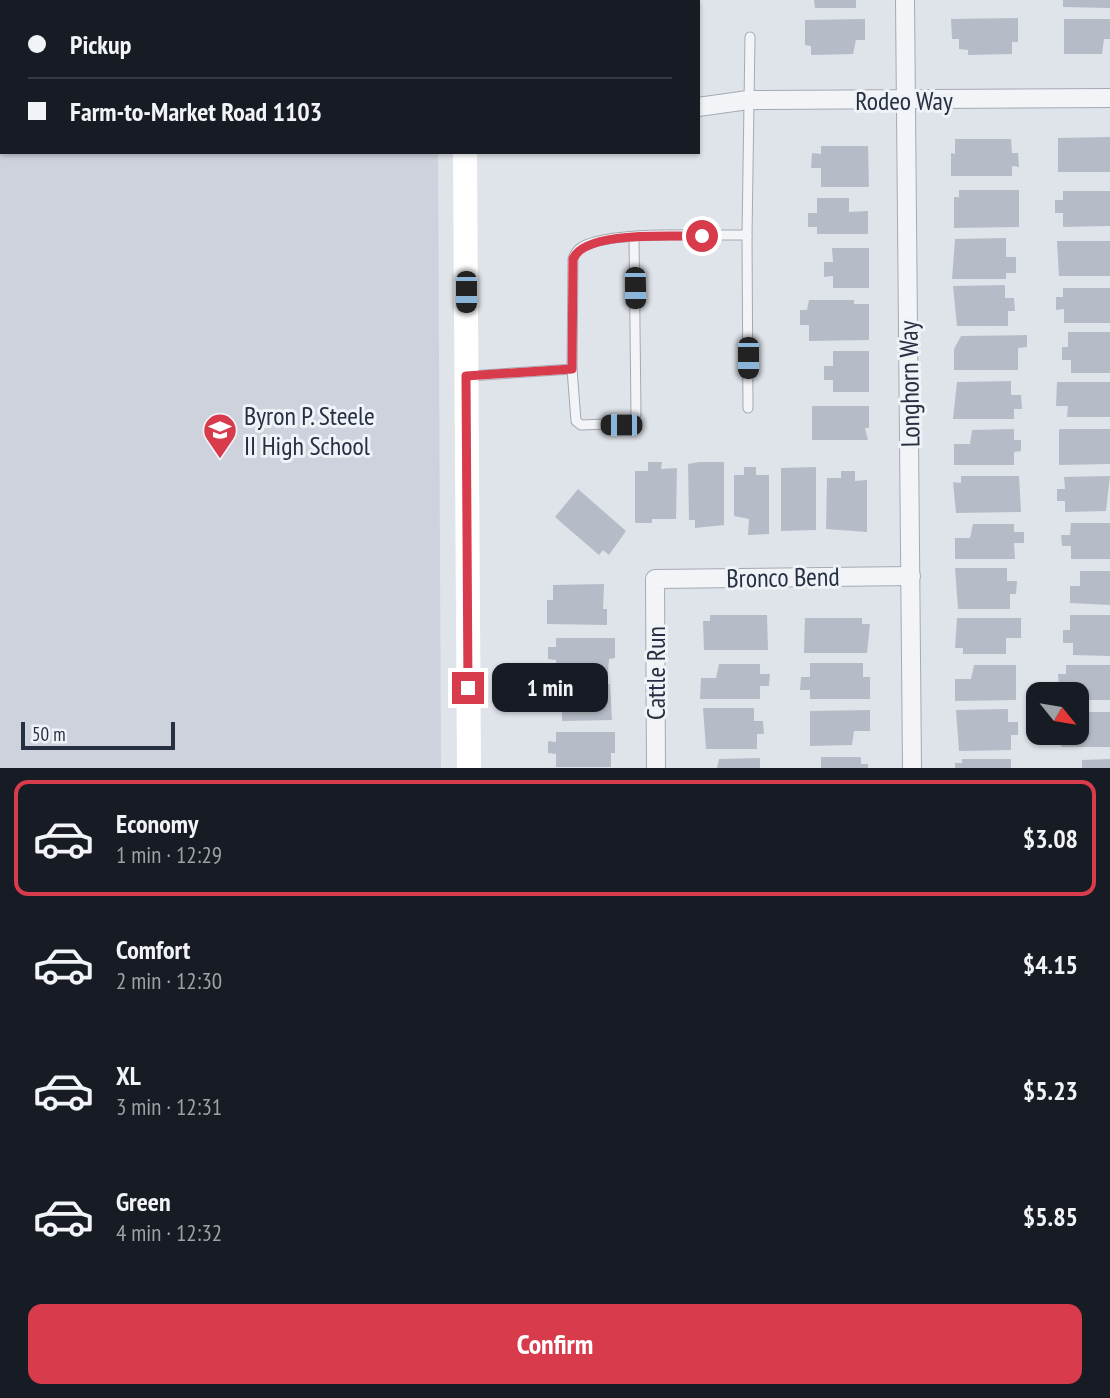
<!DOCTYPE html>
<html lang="en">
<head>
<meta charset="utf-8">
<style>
	body { margin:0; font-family:"PT Sans Narrow",sans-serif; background:#242831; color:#f1f3f6; height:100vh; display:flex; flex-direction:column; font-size:26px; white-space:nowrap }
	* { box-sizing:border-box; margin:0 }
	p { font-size:23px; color:#9ea1a6 }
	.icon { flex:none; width:38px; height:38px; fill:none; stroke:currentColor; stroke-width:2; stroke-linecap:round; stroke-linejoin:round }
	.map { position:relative; height:768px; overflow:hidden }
	.sheet { display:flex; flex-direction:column; background:#171b24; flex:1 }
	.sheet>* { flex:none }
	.banner { position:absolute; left:0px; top:0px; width:700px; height:154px; box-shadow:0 2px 5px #0004; display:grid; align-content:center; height:154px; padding:0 28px; background:#171b24 }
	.needle { width:46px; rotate:120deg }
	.controls { position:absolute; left:1026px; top:682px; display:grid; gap:14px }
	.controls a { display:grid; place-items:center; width:63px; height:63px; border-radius:14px; background:#171b24; box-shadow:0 2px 5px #0004; font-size:35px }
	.scale { position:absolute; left:21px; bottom:18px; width:154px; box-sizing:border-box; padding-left:7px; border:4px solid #273042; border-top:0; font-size:19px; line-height:24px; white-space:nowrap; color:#273042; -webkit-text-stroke:5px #eff2f7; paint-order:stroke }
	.end { position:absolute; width:32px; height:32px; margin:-16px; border:9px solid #d83b4c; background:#fff; box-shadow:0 0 0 4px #fff }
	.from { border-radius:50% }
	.bubble { position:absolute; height:49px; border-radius:14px; background:#171b24; box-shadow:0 2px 5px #0004; font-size:23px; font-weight:700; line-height:49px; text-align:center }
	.car { position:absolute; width:21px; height:42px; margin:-21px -10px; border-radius:9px; box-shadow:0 0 5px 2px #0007; background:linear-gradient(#222 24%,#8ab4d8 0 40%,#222 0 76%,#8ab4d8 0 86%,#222 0) }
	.banner b { display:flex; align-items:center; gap:24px; height:66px; font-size:26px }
	.banner b+b { border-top:2px solid #363941 }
	.banner i { width:18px; height:18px; background:#f1f3f6 }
	ul { padding:12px 0 0; list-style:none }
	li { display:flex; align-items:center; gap:21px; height:116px; margin:0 14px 10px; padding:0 14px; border:4px solid transparent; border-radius:14px }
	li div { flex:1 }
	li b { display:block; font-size:26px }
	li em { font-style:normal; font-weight:700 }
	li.on { border-color:#d83b4c }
	li>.icon { width:63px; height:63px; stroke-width:1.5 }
	.button { display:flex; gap:14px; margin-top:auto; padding:14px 28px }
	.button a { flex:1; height:80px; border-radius:14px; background:#d83b4c; color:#fff; font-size:28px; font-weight:700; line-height:80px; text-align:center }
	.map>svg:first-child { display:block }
	.built { fill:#cdd2dc }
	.building { fill:#b6bcc7 }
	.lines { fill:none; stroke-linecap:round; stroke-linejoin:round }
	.service-casing { stroke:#a4aab4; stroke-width:11 }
	.minor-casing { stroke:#a4aab4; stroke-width:20 }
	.service { stroke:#f3f4f8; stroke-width:9 }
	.minor { stroke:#f3f4f8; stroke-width:18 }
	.secondary { stroke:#fff; stroke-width:24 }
	.route { stroke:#d83b4c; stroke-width:9 }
	.labels { text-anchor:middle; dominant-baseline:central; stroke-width:6; stroke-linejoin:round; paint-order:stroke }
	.street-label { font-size:26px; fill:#273042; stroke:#eff2f7 }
	.poi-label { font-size:26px; fill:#273042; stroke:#eff2f7; text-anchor:start }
</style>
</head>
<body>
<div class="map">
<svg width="1110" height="768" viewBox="0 0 1110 768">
	<rect width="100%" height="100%" fill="#dfe3ea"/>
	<!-- built -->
	<polygon class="built" points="0,0 437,0 2,2 2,152 438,152 441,768 0,768"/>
	<!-- building -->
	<g class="building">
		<polygon points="814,0 856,0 856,8 815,8"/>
		<polygon points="1063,0 1110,0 1110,8 1063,7"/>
		<polygon points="1018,18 1018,42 1012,42 1012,54 968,55 968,50 959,49 959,39 952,39 951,19"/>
		<polygon points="865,19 865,40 856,40 853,54 811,55 811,46 805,45 805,20"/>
		<polygon points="1064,19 1110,19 1110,39 1104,39 1102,54 1064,54"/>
		<polygon points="1110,137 1110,172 1058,172 1058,138"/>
		<polygon points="955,139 1011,139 1012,153 1018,153 1019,167 1012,166 1012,176 951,176 951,153 955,154"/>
		<polygon points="821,146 868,146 869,187 821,187 821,168 811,168 812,153 821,154"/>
		<polygon points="959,190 1019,190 1019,227 954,228 954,197 959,197"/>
		<polygon points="1063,191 1110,191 1110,226 1063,227 1063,213 1055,213 1055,200 1063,200"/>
		<polygon points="817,198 849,198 849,212 868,211 868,234 817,234 817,227 808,227 808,213 817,213"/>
		<polygon points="1006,238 1006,257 1016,257 1016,273 1006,273 1006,279 952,279 955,239"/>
		<polygon points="1057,241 1110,241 1110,276 1059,276"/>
		<polygon points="832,248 869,248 869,288 833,288 833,276 824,277 824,262 833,262"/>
		<polygon points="1005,285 1005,298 1014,298 1015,311 1008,311 1008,326 957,326 953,286"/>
		<polygon points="1063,288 1110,288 1110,323 1064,323 1064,309 1056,310 1056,297 1063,297"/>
		<polygon points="809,300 854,300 854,304 869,304 869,340 809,341 809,325 800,325 800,310 807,310"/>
		<polygon points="1068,332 1110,332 1110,373 1071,373 1071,360 1062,360 1062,347 1068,347"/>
		<polygon points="1027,335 1027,347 1018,348 1018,370 954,370 954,349 961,336"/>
		<polygon points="833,351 869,351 869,392 833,392 833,380 824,380 824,366 833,366"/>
		<polygon points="1011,381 1011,395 1021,395 1022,409 1014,409 1014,419 953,419 957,382"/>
		<polygon points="1057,382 1110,382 1110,417 1067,417 1068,406 1056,406"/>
		<polygon points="812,406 869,406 869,428 865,428 868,440 812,440"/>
		<polygon points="1014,429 1014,440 1021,440 1021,451 1014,452 1014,465 954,465 954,444 970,444 972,430"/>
		<polygon points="1059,429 1110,429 1110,464 1059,465"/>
		<polygon points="648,462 662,462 661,469 677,468 676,519 652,519 652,523 635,523 635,471 648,471"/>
		<polygon points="699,462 724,462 724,525 695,528 695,520 689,520 688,464"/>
		<polygon points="744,467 756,467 756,475 769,475 769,534 748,535 749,519 734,516 734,475 744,475"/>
		<polygon points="816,467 816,530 781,531 781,468"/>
		<polygon points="841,471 855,471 855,481 867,480 867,532 826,529 827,478 841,478"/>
		<polygon points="961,476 1019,476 1021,512 956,513 953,482 961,483"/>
		<polygon points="1110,476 1106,511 1065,512 1065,501 1057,501 1057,489 1065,489 1064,477"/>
		<polygon points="578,489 626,531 609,555 603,550 599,555 555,517"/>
		<polygon points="1071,523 1110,523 1110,559 1071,559 1071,546 1062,546 1061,535 1070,535"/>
		<polygon points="973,524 1014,524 1014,532 1024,532 1024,543 1014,543 1015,559 955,559 955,538 970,538"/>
		<polygon points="955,568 1007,568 1007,581 1017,581 1016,594 1010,594 1010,609 958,609"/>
		<polygon points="1080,571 1110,571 1110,605 1070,603 1070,586 1080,586"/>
		<polygon points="604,584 603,609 607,609 607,625 547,624 547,600 553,600 553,585"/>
		<polygon points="710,615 767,615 768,650 704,650 703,621 710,621"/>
		<polygon points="1070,615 1110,615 1110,656 1073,655 1073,643 1063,643 1063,630 1070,630"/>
		<polygon points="805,618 862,618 862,624 870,624 867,653 804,653"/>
		<polygon points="957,618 1021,618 1021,638 1006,638 1006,654 963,654 963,648 955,648"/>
		<polygon points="556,638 615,638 615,658 609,659 608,673 556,673 556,660 548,659 548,647 556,647"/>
		<polygon points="810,663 863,663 863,677 870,677 870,699 810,699 810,690 800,690 801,677 810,677"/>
		<polygon points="719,664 760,664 760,674 770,674 769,686 760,686 760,699 700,699 701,678 716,678"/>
		<polygon points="974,665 1016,665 1016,700 955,701 955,679 971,679"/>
		<polygon points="1066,665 1110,665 1110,700 1076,700 1076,695 1066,695 1065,687 1059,687 1058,674 1066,674"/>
		<polygon points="562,684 610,684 612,720 562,721 562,708 553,708 552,696 562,696"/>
		<polygon points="703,708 754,708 754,721 763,721 764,734 757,734 757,749 706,749"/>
		<polygon points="1008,709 1008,722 1018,722 1018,735 1011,735 1011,750 959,751 956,710"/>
		<polygon points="870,710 870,731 854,731 852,745 810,746 810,711"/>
		<polygon points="1076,712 1110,712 1110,747 1061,747 1059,733 1076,733"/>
		<polygon points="556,732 615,732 615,753 611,753 611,767 556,767 556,754 548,753 548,741 556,742"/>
		<polygon points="821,757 861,757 861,764 868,764 868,768 821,768"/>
		<polygon points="760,758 760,768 717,768 719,759"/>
		<polygon points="962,759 1011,759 1011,768 955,768 955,763 962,763"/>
		<polygon points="1110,759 1110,768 1082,768 1082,760"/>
	</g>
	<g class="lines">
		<!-- service casing -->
		<g class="service-casing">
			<g id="service">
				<polyline points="77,2 78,0"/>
				<polyline points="0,65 2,65"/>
				<polyline points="747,235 748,408"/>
				<polyline points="572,369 576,421 581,425 630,423 636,414 634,238"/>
				<path d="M 469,376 L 572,369 L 573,259 C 575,253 577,250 582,247 C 612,230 709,236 747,235 L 750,37"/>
			</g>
		</g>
		<!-- minor casing -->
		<g class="minor-casing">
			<g id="minor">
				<polyline points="905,0 912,768"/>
				<polyline points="698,107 748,100 1110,98"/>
				<polyline points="656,768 655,579 911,576"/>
			</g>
		</g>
		<!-- service -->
		<use href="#service" class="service"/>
		<!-- minor -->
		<use href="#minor" class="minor"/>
		<!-- secondary -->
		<g class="secondary">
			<polyline points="465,0 465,2"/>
			<polyline points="465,152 469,768"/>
		</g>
	</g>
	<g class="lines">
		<!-- route -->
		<path class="route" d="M 468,688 L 466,376 L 572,369 L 573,259 C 585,230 673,237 702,236"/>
	</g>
	<!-- icons -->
	<defs>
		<g id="school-pin" transform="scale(1.75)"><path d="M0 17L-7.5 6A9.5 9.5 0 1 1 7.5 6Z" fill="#d83b4c" stroke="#eff2f7"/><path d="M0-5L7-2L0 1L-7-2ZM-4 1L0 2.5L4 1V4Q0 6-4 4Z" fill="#fff"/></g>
	</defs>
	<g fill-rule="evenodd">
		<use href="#school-pin" x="220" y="430"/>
	</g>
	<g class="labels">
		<!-- street labels -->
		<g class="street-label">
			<text x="904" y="100">Rodeo Way</text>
			<text transform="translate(909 384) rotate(-91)">Longhorn Way</text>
			<text transform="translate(783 577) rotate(-1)">Bronco Bend</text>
			<text transform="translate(655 673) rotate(-90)">Cattle Run</text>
		</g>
		<!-- poi labels -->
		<g class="poi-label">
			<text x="244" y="415">Byron P. Steele<tspan x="244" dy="30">II High School</tspan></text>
		</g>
	</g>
</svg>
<div class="controls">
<a><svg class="needle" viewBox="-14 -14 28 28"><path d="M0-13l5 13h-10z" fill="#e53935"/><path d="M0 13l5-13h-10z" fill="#9ea1a6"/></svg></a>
</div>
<div class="scale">50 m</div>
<i class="end from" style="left:702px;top:236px"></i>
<i class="end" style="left:468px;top:688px"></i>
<div class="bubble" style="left:492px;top:663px;width:116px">1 min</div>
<i class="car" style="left:635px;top:288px;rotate:179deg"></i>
<i class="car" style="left:466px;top:292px;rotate:180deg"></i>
<i class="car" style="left:748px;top:358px;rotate:180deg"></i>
<i class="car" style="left:621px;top:425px;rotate:270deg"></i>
<div class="banner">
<b><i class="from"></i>Pickup</b>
<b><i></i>Farm-to-Market Road 1103</b>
</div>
</div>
<section class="sheet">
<ul>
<li class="on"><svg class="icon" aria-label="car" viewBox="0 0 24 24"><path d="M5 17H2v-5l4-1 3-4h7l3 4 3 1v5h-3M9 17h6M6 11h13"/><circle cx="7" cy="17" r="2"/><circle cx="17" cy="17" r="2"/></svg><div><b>Economy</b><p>1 min · 12:29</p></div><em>$3.08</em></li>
<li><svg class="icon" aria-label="car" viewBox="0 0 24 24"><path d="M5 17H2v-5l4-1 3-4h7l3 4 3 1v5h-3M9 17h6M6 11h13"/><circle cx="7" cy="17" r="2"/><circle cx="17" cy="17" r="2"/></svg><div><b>Comfort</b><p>2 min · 12:30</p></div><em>$4.15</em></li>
<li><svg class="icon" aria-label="car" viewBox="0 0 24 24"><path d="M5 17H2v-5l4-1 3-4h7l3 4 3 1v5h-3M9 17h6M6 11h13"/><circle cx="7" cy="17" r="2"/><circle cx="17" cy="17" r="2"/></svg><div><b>XL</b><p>3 min · 12:31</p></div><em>$5.23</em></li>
<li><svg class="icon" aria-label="car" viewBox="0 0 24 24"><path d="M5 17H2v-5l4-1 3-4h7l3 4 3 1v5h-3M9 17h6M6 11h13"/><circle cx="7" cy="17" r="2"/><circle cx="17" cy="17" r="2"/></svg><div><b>Green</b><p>4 min · 12:32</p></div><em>$5.85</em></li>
</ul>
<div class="button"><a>Confirm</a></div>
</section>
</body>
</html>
